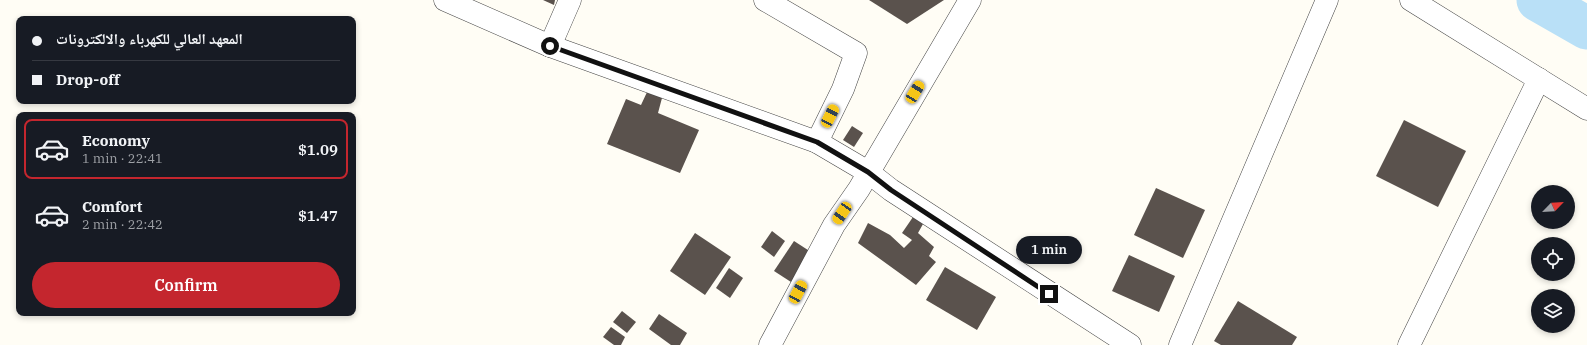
<!DOCTYPE html>
<html lang="en">
<head>
<meta charset="utf-8">
<style>
	body { margin:0; font-family:"IBM Plex Serif","Noto Naskh Arabic",serif; background:#242831; color:#f1f3f6; height:100vh; display:flex; flex-direction:column; font-size:15px; white-space:nowrap }
	* { box-sizing:border-box; margin:0 }
	p { font-size:13px; color:#9ea1a6 }
	.icon { flex:none; width:22px; height:22px; fill:none; stroke:currentColor; stroke-width:2; stroke-linecap:round; stroke-linejoin:round }
	.map { position:relative; flex:1; overflow:hidden }
	.sheet { position:absolute; left:16px; top:112px; width:340px; height:204px; display:flex; flex-direction:column; background:#171b24; border-radius:8px; box-shadow:0 2px 6px #0003 }
	.sheet>* { flex:none }
	.top-card { position:absolute; left:16px; top:16px; width:340px; height:88px; border-radius:8px; box-shadow:0 2px 6px #0003; display:grid; align-content:center; height:88px; padding:0 16px; background:#171b24 }
	.needle { width:26px; rotate:65deg }
	.buttons { position:absolute; left:1531px; top:185px; display:grid; gap:8px }
	.buttons a { display:grid; place-items:center; width:44px; height:44px; border-radius:50%; background:#171b24; box-shadow:0 2px 6px #0003; font-size:20px }
	.end { position:absolute; width:18px; height:18px; margin:-9px; border:5px solid #111; background:#fff; box-shadow:0 0 0 2px #fff }
	.from { border-radius:50% }
	.bubble { position:absolute; height:28px; border-radius:14px; background:#171b24; box-shadow:0 2px 6px #0003; font-size:13px; font-weight:600; line-height:28px; text-align:center }
	.car { position:absolute; width:12px; height:24px; margin:-12px -6px; border-radius:5px; box-shadow:0 0 3px 1px #0007; background:linear-gradient(#f5c518 24%,#345 0 40%,#f5c518 0 76%,#345 0 86%,#f5c518 0) }
	.top-card b { display:flex; align-items:center; gap:14px; height:38px; font-size:15px }
	.top-card b+b { border-top:1px solid #363941 }
	.top-card i { width:10px; height:10px; background:#f1f3f6 }
	ul { padding:7px 0 0; list-style:none }
	li { display:flex; align-items:center; gap:12px; height:60px; margin:0 8px 6px; padding:0 8px; border:2px solid transparent; border-radius:8px }
	li div { flex:1 }
	li b { display:block; font-size:15px }
	li em { font-style:normal; font-weight:600 }
	li.on { border-color:#c4262e }
	li>.icon { width:36px; height:36px; stroke-width:1.5 }
	.cta { display:flex; gap:8px; margin-top:auto; padding:8px 16px }
	.cta a { flex:1; height:46px; border-radius:24px; background:#c4262e; color:#fff; font-size:16px; font-weight:600; line-height:46px; text-align:center }
	.map>svg:first-child { display:block }
	.lines { fill:none; stroke-linecap:round; stroke-linejoin:round }
	.river { stroke:#b9e0f7; stroke-width:43 }
	.building { fill:#5a524d }
	.street-casing { stroke:#444; stroke-width:23 }
	.street { stroke:#fff; stroke-width:22 }
	.route { stroke:#111; stroke-width:5 }
</style>
</head>
<body>
<div class="map">
<svg width="1587" height="345" viewBox="0 0 1587 345">
	<rect width="100%" height="100%" fill="#fffdf5"/>
	<g class="lines">
		<!-- river -->
		<polyline class="river" points="1538,0 1587,28"/>
	</g>
	<!-- building -->
	<g class="building">
		<polygon points="543,0 555,0 554,5"/>
		<polygon points="869,0 944,0 907,24"/>
		<polygon points="648,90 662,98 658,113 699,130 680,173 607,144 626,99 641,105"/>
		<polygon points="1404,120 1466,151 1438,207 1376,176"/>
		<polygon points="852,126 863,133 854,147 843,140"/>
		<polygon points="1156,188 1205,210 1183,258 1134,235"/>
		<polygon points="913,217 923,224 918,233 934,247 929,256 936,262 916,285 858,243 868,223 890,235 904,248 912,240 902,233"/>
		<polygon points="772,231 785,241 774,257 761,247"/>
		<polygon points="695,233 731,257 705,295 670,271"/>
		<polygon points="794,241 811,252 791,282 774,271"/>
		<polygon points="1129,255 1175,276 1159,312 1112,291"/>
		<polygon points="945,267 996,297 977,330 926,300"/>
		<polygon points="729,268 743,278 730,298 716,288"/>
		<polygon points="1238,301 1297,337 1292,345 1221,345 1214,341"/>
		<polygon points="622,311 636,322 627,333 613,322"/>
		<polygon points="659,314 687,333 680,345 671,345 649,329"/>
		<polygon points="611,327 625,337 621,345 614,345 603,337"/>
	</g>
	<g class="lines">
		<!-- street casing -->
		<g class="street-casing">
			<g id="street">
				<polyline points="445,0 550,46 817,142 868,172 891,190 1130,345"/>
				<polyline points="765,0 856,53 843,89 817,142"/>
				<polyline points="1411,0 1587,109"/>
				<polyline points="550,46 570,0"/>
				<polyline points="770,345 834,225 859,189 970,0"/>
				<polyline points="1180,345 1327,0"/>
				<polyline points="1409,345 1539,79"/>
			</g>
		</g>
		<!-- street -->
		<use href="#street" class="street"/>
	</g>
	<g class="lines">
		<!-- route -->
		<polyline class="route" points="550,46 817,142 868,172 891,190 1049,294"/>
	</g>
</svg>
<div class="buttons">
<a><svg class="needle" viewBox="-14 -14 28 28"><path d="M0-13l5 13h-10z" fill="#e53935"/><path d="M0 13l5-13h-10z" fill="#9ea1a6"/></svg></a>
<a><svg class="icon" aria-label="locate" viewBox="0 0 24 24"><circle cx="12" cy="12" r="6"/><path d="M12 2v4M12 18v4M2 12h4M18 12h4"/></svg></a>
<a><svg class="icon" aria-label="layers" viewBox="0 0 24 24"><path d="M12 4l9 5-9 5-9-5zM3 14l9 5 9-5"/></svg></a>
</div>
<i class="end from" style="left:550px;top:46px"></i>
<i class="end" style="left:1049px;top:294px"></i>
<div class="bubble" style="left:1016px;top:236px;width:66px">1 min</div>
<i class="car" style="left:915px;top:92px;rotate:31deg"></i>
<i class="car" style="left:830px;top:116px;rotate:27deg"></i>
<i class="car" style="left:842px;top:213px;rotate:214deg"></i>
<i class="car" style="left:798px;top:292px;rotate:28deg"></i>
<div class="top-card">
<b><i class="from"></i>المعهد العالي للكهرباء والالكترونات</b>
<b><i></i>Drop-off</b>
</div>
<section class="sheet">
<ul>
<li class="on"><svg class="icon" aria-label="car" viewBox="0 0 24 24"><path d="M5 17H2v-5l4-1 3-4h7l3 4 3 1v5h-3M9 17h6M6 11h13"/><circle cx="7" cy="17" r="2"/><circle cx="17" cy="17" r="2"/></svg><div><b>Economy</b><p>1 min · 22:41</p></div><em>$1.09</em></li>
<li><svg class="icon" aria-label="car" viewBox="0 0 24 24"><path d="M5 17H2v-5l4-1 3-4h7l3 4 3 1v5h-3M9 17h6M6 11h13"/><circle cx="7" cy="17" r="2"/><circle cx="17" cy="17" r="2"/></svg><div><b>Comfort</b><p>2 min · 22:42</p></div><em>$1.47</em></li>
</ul>
<div class="cta"><a>Confirm</a></div>
</section>
</div>
</body>
</html>
